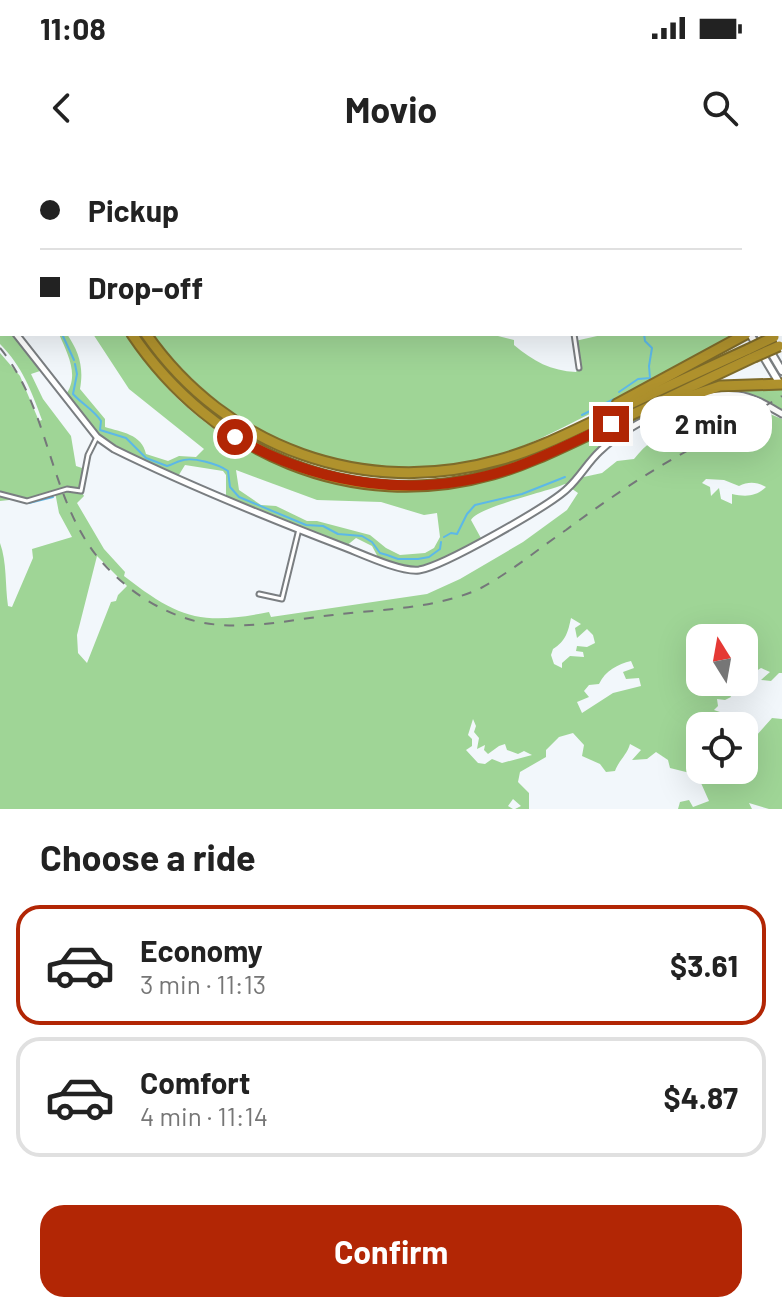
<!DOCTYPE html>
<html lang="en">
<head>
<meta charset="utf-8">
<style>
	body { margin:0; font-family:Barlow,sans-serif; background:#f6f6f6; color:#222; height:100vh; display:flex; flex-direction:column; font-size:30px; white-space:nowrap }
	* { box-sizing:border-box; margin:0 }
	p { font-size:26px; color:#767676 }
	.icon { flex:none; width:44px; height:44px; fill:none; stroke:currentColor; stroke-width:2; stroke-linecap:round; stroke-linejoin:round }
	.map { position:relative; height:649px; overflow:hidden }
	.sheet { display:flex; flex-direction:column; background:#fff; flex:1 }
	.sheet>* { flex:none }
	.guide { position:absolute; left:0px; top:0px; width:782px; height:176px; box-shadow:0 8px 32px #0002; display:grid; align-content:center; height:176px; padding:0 40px; background:#fff }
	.needle { width:52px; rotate:349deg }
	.fabs { position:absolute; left:686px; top:464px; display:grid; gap:16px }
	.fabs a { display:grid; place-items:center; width:72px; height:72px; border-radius:16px; background:#fff; box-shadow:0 8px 32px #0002; font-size:40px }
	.end { position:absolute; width:36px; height:36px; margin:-18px; border:10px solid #b22605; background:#fff; box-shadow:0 0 0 4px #fff }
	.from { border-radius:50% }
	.bubble { position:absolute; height:56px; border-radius:24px; background:#fff; box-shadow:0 8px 32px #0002; font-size:26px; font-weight:700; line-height:56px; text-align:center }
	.guide b { display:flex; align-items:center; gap:28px; height:76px; font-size:30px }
	.guide b+b { border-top:2px solid #e0e0e0 }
	.guide i { width:20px; height:20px; background:#222 }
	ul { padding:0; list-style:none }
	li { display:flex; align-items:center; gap:24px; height:120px; margin:0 16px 12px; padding:0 24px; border:4px solid #e0e0e0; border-radius:24px }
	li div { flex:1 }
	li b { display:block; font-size:30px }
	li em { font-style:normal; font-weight:700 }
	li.on { border-color:#b22605 }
	li>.icon { width:72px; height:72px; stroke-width:1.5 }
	h2 { padding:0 40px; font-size:36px; line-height:96px }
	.cta { display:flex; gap:16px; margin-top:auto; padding:16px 40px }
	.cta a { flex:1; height:92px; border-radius:24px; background:#b22605; color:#fff; font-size:32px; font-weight:700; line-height:92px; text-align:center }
	.status { display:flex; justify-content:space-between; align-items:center; height:56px; padding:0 40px; background:#fff; direction:ltr }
	.status svg { height:22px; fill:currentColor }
	header { display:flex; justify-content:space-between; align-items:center; height:104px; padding:0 40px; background:#fff; font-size:36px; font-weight:700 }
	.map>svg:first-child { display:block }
	.green { fill:#9fd596; fill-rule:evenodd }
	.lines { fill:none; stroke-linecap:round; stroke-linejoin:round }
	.stream { stroke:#5cb8e8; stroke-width:2 }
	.minor-casing { stroke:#7a7e81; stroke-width:7 }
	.tertiary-casing { stroke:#7a7e81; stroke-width:9 }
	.secondary-casing { stroke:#7a7e81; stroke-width:10 }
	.motorway-casing { stroke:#7e6b2a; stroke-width:13 }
	.minor { stroke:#fff; stroke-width:3 }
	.tertiary { stroke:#fff; stroke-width:5 }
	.secondary { stroke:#fff; stroke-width:6 }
	.motorway { stroke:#b0922d; stroke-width:9 }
	.rail { stroke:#75777a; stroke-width:2; stroke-dasharray:10 10; stroke-linecap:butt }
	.motorway-bridge-casing { stroke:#7e6b2a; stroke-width:13; stroke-linecap:butt }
	.motorway-bridge { stroke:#b0922d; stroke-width:9 }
	.route { stroke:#b22605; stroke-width:10 }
</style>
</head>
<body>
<div class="status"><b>11:08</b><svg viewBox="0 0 49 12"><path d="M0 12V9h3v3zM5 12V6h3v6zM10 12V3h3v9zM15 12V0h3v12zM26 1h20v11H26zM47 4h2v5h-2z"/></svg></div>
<header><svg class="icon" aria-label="back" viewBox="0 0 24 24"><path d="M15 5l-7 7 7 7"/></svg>Movio<svg class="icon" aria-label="search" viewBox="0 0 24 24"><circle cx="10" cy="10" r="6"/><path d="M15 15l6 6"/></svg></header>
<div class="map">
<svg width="782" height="649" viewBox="0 0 782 649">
	<rect width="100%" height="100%" fill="#f2f7fb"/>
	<!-- green -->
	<g class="green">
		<path d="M 0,160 L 2,174 L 12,174 L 43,210 L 31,214 L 43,239 L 71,276 L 76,306 L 85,309 L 81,331 L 84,336 L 77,343 L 104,389 L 125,412 L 124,416 C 178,458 201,466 269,452 L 271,457 L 427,434 L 460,419 L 523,382 L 567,350 L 578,333 L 565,324 C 546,332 478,347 471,360 L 482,380 L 442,402 L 417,410 L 380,401 L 372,386 L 356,378 L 345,387 L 226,339 L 226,315 L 223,311 L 185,305 L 177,318 L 138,301 L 97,277 L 65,236 C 80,216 68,195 59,174 L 67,174 C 79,192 84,207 80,229 L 105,259 L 105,267 C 121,272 142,274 146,294 L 168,301 L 179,296 L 196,297 L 204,289 L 129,229 L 93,174 L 126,174 C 145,201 163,227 189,249 C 270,319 387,350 491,320 C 542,306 590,280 637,258 L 643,253 L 709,228 L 782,227 L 782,254 L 742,235 L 710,236 L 656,255 L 610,282 L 579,318 L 602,313 L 617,301 L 634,299 C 648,281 661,273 684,276 L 684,289 L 702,277 L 702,265 L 712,248 L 743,243 L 782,259 L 782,513 L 779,513 L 771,521 L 761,520 L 770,512 L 761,508 L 753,513 L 749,523 L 744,520 L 744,478 L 700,478 L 700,522 L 732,522 L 738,528 L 728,530 L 731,537 L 725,540 L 717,539 L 718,546 L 714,550 L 723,553 L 723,562 L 715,558 L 705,561 L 705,566 L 700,566 L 700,606 L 690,613 L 670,608 L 668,600 L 656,592 L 647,599 L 632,600 L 641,590 L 630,584 C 627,595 619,600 615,611 L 606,612 L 600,604 L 582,596 L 584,585 L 573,573 L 559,577 L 546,590 L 546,597 L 520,612 L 518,622 L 529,633 L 529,649 L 515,649 L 521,646 L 513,639 L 508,646 L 513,649 L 0,649 L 0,383 C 7,402 5,425 8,446 L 12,447 L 33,398 L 32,389 L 72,377 L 59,353 L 55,332 L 27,341 L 19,339 L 0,341 L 0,193 L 20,216 L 39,261 L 42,260 C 32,232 22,206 0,184 ZM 236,310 L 317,340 L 381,342 L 424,355 L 437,353 L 440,377 L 434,388 L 425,393 L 400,395 L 386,388 L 370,375 L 317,361 L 307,361 L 276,346 L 261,345 L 239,330 ZM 706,319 L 724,320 L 739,326 C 749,321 757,322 766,327 C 756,337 745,337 732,334 L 732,344 L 721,339 L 719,328 L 711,336 L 710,327 L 702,323 ZM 97,396 L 127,426 L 118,435 L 116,441 L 111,442 L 87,503 L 78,493 L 77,475 ZM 571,458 L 581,464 L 575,468 L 577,478 L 587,469 L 593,475 L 595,483 L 587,487 L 577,486 L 576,491 L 583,492 L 584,497 L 570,496 L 562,503 L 562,508 L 554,504 L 551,495 L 553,489 C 566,481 568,472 571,458 ZM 631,501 L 634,508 L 623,512 L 626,519 L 639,518 L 641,526 L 613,533 L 582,553 L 577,542 L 589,537 L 584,531 L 589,525 L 599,524 C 605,511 618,504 631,501 ZM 473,559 L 476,566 L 474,572 L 479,578 L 477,589 L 485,585 L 484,590 L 488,594 L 499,586 L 505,584 L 507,590 L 518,594 L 524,591 L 532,595 L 502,603 L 492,599 L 485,604 L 478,603 L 466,590 L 472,586 L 472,579 L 468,575 Z"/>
		<path d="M 153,174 L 490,174 L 514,180 L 514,185 C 533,201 551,211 576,212 L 579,207 L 575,181 L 606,174 L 734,174 L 727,180 C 683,205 638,230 592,253 C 563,267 535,283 504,293 C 367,335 237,287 153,174 Z"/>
		<polygon points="772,558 782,559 782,649 769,649 749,643 752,649 678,649 680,642 689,640 693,647 709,641 701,623 713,616 713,610 744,610 744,589 747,585 744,574 756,576"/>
	</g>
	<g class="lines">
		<!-- stream -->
		<g class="stream">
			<polyline points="610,0 612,2"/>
			<polyline points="761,0 764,2"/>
			<polyline points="780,39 782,43"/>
			<polyline points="0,99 2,103"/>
			<polyline points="62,174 74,200"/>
			<path d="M 75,204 L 77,214 L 73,234 C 82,244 94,250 101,261 L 100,270 L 126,278 L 146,298 L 167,306 C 172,305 176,302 180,301 C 192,296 218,304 228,311 L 230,327 L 239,337 L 306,365 L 323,366 L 338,374 L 362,376 L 372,382 L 380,393 L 387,395 L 398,399 L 418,399 L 429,397 L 440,389 L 441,382"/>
			<polyline points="619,232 638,219 650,218 649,206 652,188 645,181 644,174"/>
			<polyline points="582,255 614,239"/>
			<polyline points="29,343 53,337"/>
			<polyline points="444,377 451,373 457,374 467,354 475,345 522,334 565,317"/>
		</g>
		<!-- minor casing -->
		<g class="minor-casing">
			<g id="minor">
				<polyline points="518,0 518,2"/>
				<polyline points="544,0 544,2"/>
				<polyline points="586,0 587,2"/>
				<polyline points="453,2 457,0"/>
				<polyline points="780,78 782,77"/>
				<polyline points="780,94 782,97"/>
				<polyline points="574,174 579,208"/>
				<polyline points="0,334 27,341 67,329 81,331 88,295 97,277"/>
				<polyline points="259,434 282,439 299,369"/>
			</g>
		</g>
		<!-- tertiary casing -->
		<g class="tertiary-casing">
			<g id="tertiary">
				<polyline points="0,156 2,158"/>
				<path d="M 16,174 L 97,277 L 114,289 C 189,326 266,357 344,387 C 362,394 400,412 419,410 C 442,407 551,345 568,328 C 580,317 588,302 600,291 C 629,263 697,230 738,235 C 754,237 768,246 782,254"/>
			</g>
		</g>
		<!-- secondary casing -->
		<g class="secondary-casing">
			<g id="secondary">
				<polyline points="650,0 652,2"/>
				<polyline points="656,0 657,2"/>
				<polyline points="750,174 780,224"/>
				<polyline points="760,174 782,211"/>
			</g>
		</g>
		<!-- motorway casing -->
		<g class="motorway-casing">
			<g id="motorway">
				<polyline points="18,0 19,2"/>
				<polyline points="32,0 33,2"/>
				<polyline points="780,154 782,153"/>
				<path d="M 132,174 C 212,293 352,354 493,314 C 532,303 568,284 605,267 C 655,244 704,221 754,197"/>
				<path d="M 146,174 C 226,289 365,338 499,300 C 536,290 571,272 605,256 C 653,233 701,211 749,189"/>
				<polyline points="670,243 720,226 782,224"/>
				<polyline points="617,244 746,174"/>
			</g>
		</g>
		<!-- minor -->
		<use href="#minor" class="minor"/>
		<!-- tertiary -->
		<use href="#tertiary" class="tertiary"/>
		<!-- secondary -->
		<use href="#secondary" class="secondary"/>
		<!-- motorway -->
		<use href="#motorway" class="motorway"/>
		<!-- rail -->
		<g class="rail">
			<path d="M 0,188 C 50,249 48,333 96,395 C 121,426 156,451 195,461 C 240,472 288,460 333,455 C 381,449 437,449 481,428 C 511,412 538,389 566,370 C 605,341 645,314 687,291"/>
			<polyline points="729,267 782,236"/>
		</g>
		<!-- motorway-bridge casing -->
		<g class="motorway-bridge-casing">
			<g id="motorway-bridge">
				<polyline points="749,189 774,177"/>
				<polyline points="754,197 779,186"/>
			</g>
		</g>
		<!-- motorway-bridge -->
		<use href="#motorway-bridge" class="motorway-bridge"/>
	</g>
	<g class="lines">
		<!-- route -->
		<path class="route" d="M 235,277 C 318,326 418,340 510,309 C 545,297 578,280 611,264"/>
	</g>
</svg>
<div class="fabs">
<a><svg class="needle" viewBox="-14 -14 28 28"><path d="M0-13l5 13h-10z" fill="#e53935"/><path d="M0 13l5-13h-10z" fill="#767676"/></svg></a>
<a><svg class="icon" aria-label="locate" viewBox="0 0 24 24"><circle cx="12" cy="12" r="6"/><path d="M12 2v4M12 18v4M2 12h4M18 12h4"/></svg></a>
</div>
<i class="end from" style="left:235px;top:277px"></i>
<i class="end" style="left:611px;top:264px"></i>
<div class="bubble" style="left:640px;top:236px;width:132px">2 min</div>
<div class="guide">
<b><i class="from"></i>Pickup</b>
<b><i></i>Drop-off</b>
</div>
</div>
<section class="sheet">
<h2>Choose a ride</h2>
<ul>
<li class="on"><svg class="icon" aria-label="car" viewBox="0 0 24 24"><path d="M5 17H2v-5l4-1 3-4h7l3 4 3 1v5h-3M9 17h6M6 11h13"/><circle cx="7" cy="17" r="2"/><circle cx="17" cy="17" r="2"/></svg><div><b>Economy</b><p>3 min · 11:13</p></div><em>$3.61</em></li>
<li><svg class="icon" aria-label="car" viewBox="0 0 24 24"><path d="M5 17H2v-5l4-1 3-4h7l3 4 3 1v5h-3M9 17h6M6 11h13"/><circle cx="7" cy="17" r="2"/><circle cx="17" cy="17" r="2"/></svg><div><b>Comfort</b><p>4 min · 11:14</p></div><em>$4.87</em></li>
</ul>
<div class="cta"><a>Confirm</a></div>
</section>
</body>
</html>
